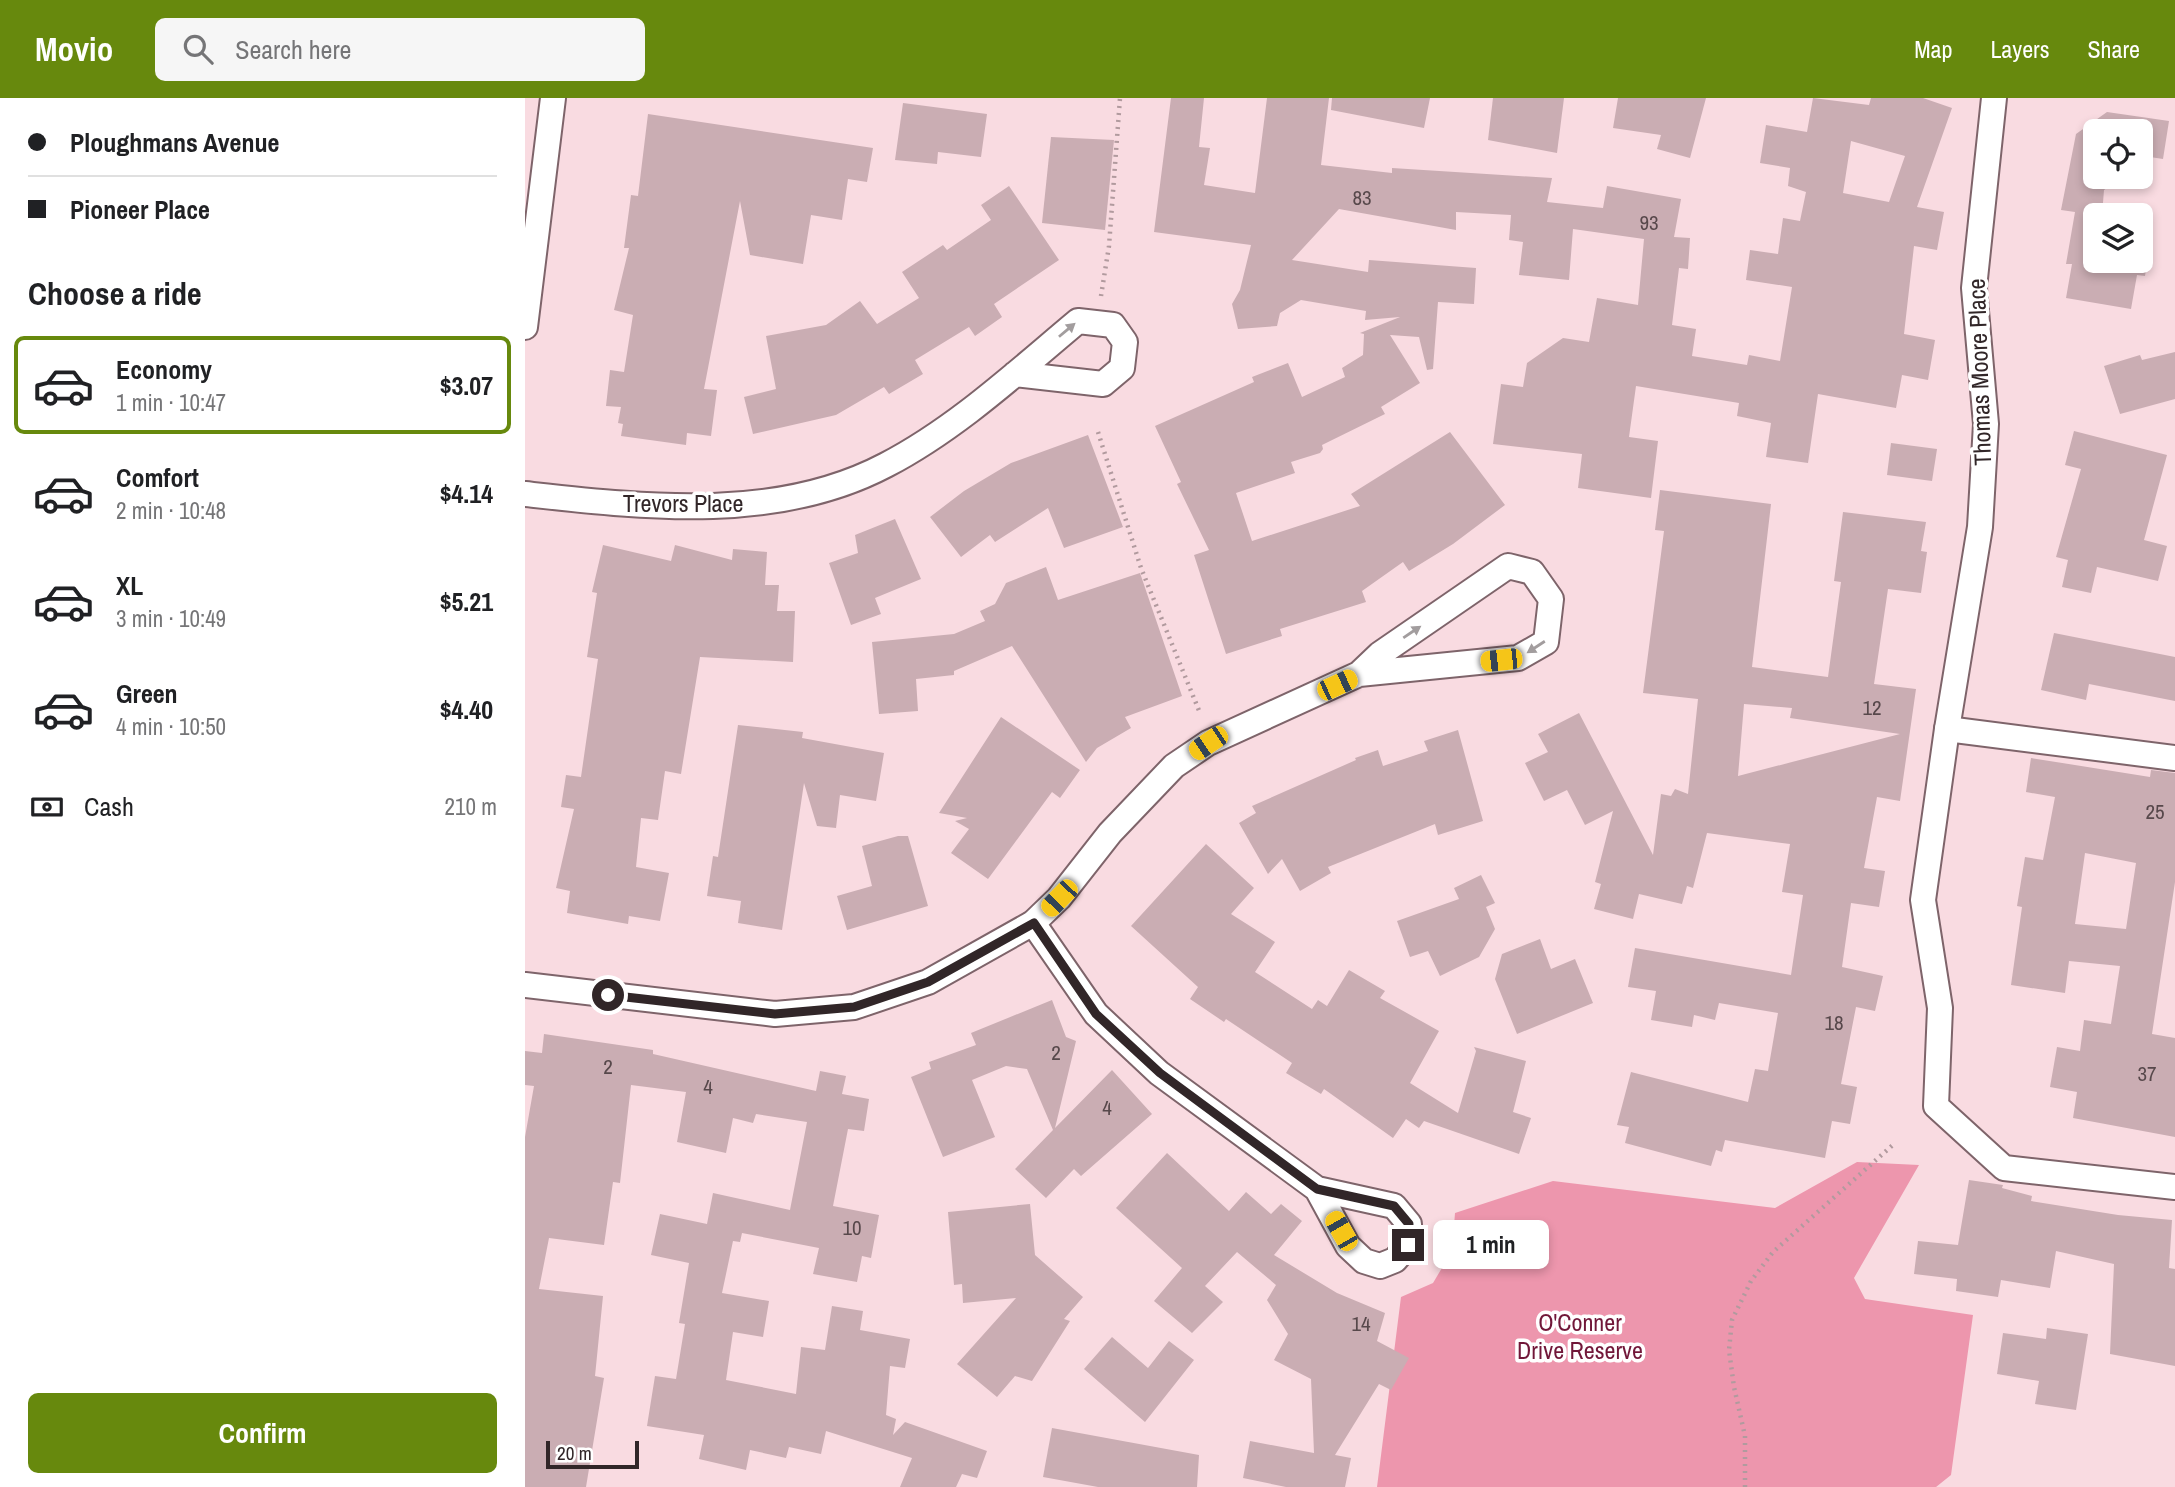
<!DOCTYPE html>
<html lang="en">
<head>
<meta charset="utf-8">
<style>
	body { margin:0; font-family:"Archivo Narrow",sans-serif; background:#f6f6f6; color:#202124; height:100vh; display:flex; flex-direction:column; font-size:26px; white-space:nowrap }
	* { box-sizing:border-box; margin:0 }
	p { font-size:23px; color:#757577 }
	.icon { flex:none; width:38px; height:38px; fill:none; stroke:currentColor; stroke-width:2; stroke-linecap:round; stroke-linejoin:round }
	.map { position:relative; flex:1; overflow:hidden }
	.drawer { display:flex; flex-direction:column; background:#fff; width:525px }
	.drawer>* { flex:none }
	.top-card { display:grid; align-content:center; height:154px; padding:0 28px; background:#fff }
	.fabs { position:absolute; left:1558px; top:21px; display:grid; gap:14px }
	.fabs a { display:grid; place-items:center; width:70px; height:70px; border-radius:10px; background:#fff; box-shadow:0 4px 10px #0003; font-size:35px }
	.scale { position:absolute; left:21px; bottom:18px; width:93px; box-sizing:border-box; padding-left:7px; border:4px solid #312628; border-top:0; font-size:19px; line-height:24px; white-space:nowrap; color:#312628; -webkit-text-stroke:5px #fff; paint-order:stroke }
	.end { position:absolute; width:32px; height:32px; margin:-16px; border:9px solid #312628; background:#fff; box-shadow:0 0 0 4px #fff }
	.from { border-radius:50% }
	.bubble { position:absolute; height:49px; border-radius:10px; background:#fff; box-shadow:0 4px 10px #0003; font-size:23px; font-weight:700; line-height:49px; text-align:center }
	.car { position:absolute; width:21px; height:42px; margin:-21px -10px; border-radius:9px; box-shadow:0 0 5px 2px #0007; background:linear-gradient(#f5c518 24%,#345 0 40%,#f5c518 0 76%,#345 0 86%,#f5c518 0) }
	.top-card b { display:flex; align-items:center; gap:24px; height:66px; font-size:26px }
	.top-card b+b { border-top:2px solid #e0e0e0 }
	.top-card i { width:18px; height:18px; background:#202124 }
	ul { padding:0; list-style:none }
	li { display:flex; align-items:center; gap:21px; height:98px; margin:0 14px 10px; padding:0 14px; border:4px solid transparent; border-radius:10px }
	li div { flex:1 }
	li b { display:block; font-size:26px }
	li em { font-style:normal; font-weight:700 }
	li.selected { border-color:#67890d }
	li>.icon { width:63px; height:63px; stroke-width:1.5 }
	h2 { padding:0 28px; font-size:32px; line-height:84px }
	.pay { display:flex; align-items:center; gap:18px; height:77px; padding:0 28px; font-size:26px }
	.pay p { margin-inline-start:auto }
	.action { display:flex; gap:14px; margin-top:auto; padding:14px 28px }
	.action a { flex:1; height:80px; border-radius:10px; background:#67890d; color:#fff; font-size:28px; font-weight:700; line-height:80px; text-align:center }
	header { display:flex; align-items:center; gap:42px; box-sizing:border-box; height:98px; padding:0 35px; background:#67890d; color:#fff }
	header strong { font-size:33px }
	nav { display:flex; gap:38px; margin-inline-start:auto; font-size:24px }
	.search { width:490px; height:63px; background:#f6f6f6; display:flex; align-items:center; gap:18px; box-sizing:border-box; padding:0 24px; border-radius:10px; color:#757577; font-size:26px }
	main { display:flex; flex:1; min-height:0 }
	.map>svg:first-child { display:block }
	.green { fill:#ed96ad }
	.building { fill:#caadb3; fill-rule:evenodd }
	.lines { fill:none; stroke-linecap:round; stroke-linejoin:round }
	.street-casing { stroke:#7e646a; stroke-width:28 }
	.path { stroke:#b19a9e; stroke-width:4.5; stroke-dasharray:2 5; stroke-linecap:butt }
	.street { stroke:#fff; stroke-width:24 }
	.oneway { fill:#a29d9e }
	.route { stroke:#312628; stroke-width:9 }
	.labels { text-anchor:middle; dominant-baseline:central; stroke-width:7; stroke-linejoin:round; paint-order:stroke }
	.number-label { font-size:21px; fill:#57484b }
	.street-label { font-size:24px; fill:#312628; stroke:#fff }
	.park-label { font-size:24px; fill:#711739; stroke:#fff }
</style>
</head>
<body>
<header>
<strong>Movio</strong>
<div class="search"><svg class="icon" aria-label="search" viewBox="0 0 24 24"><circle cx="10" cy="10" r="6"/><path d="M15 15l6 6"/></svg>Search here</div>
<nav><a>Map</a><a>Layers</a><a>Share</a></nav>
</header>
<main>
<section class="drawer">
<div class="top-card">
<b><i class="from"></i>Ploughmans Avenue</b>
<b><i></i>Pioneer Place</b>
</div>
<h2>Choose a ride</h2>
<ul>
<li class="selected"><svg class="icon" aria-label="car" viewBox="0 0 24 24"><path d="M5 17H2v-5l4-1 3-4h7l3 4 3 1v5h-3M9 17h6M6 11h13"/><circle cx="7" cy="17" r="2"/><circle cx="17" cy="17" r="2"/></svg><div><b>Economy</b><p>1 min · 10:47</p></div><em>$3.07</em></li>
<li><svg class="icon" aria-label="car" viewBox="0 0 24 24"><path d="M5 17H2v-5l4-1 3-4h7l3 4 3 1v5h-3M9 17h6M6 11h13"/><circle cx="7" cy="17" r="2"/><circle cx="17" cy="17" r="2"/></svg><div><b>Comfort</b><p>2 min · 10:48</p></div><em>$4.14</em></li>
<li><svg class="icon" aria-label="car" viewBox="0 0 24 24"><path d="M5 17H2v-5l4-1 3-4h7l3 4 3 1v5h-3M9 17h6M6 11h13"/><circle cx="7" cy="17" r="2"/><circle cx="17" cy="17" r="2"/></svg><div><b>XL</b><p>3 min · 10:49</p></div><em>$5.21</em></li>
<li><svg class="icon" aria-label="car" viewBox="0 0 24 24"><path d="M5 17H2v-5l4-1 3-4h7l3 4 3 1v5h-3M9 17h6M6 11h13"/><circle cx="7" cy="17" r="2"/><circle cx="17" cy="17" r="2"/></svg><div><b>Green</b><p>4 min · 10:50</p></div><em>$4.40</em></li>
</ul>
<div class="pay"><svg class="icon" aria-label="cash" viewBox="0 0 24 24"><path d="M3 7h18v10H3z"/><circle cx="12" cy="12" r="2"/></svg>Cash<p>210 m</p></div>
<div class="action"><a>Confirm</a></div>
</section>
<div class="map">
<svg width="1650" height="1389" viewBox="0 0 1650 1389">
	<rect width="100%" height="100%" fill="#f9dbe1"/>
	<!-- green -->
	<polygon class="green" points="1332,1064 1394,1067 1329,1180 1340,1201 1448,1217 1426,1377 1411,1389 852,1389 876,1199 908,1185 927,1153 930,1115 1028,1083 1250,1110"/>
	<!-- building -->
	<g class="building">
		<path d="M 646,0 L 679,0 L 674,49 L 685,50 L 679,87 L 730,95 L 742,0 L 804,0 L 796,67 L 867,75 L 867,70 L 1027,80 L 1022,104 L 1078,110 L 1082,88 L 1156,101 L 1149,139 L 1165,140 L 1163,171 L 1154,170 L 1147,227 L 1171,231 L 1167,258 L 1222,267 L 1224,257 L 1255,263 L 1267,189 L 1221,182 L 1225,152 L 1253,156 L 1258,120 L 1275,123 L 1281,94 L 1263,88 L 1265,70 L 1235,65 L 1241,27 L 1282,34 L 1288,0 L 1344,7 L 1346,0 L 1398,0 L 1427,10 L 1392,109 L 1419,114 L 1412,152 L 1389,148 L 1379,236 L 1410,242 L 1403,282 L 1377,277 L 1371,310 L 1293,296 L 1283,365 L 1241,359 L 1246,325 L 1212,318 L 1214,305 L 1111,288 L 1104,339 L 1133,343 L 1126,400 L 1053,390 L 1057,356 L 968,346 L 976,286 L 998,289 L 1002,265 L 1038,240 L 1064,244 L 1072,200 L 1113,207 L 1119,141 L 1048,131 L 1044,182 L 994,177 L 998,144 L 984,142 L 986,117 L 931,114 L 931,132 L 814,111 L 767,162 L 843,174 L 844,162 L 951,170 L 949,206 L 913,204 L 908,271 L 902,272 L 894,239 L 865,237 L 895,285 L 856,309 L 860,316 L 797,347 L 798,351 L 795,355 L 766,364 L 770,375 L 711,395 L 727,443 L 835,408 L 826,396 L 925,334 L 980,407 L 928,446 L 884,473 L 878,464 L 837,493 L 841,504 L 755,531 L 757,538 L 701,556 L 669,457 L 684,452 L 652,386 L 656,384 L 630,328 L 729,284 L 727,279 L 763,265 L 777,299 L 820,279 L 817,270 L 838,257 L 839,236 L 835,235 L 875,219 L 840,222 L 841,213 L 776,202 L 755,215 L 752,228 L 713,231 L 707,206 L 715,192 L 726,147 L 629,134 ZM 1326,43 L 1380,58 L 1364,104 L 1318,95 Z"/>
		<polygon points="807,0 905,0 899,30 806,12"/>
		<polygon points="968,0 1039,0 1032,55 963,42"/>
		<polygon points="1093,0 1181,0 1165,60 1132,51 1136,37 1088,30"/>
		<polygon points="378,5 462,16 456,59 413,54 412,66 370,62"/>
		<polygon points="1582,14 1644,23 1638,61 1625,59 1615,66 1615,33 1570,33 1570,79 1598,79 1579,92 1577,117 1570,117 1570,163 1615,163 1615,152 1624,153 1620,178 1612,177 1606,211 1541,200 1547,166 1541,166 1550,114 1536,112 1551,36"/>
		<polygon points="123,16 348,50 342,84 323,81 317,122 286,117 278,166 225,157 215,103 179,291 192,292 186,338 162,335 161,347 96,338 98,326 93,325 96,309 81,308 85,272 99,274 108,217 89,212 104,150 99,150 106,97 113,98"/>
		<polygon points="526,39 589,42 580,132 517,125"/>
		<polygon points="484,88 534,162 469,206 477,219 450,238 444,229 390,262 398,276 364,296 359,289 311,317 228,336 219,299 251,291 241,238 301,227 335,203 352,226 394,200 377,174 418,147 422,152 466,122 456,107"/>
		<polygon points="1650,254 1650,301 1595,316 1579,268 1615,257 1617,262"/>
		<polygon points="1549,333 1642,357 1619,442 1642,448 1633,483 1572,469 1566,495 1537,489 1543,462 1531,459 1556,371 1540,367"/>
		<polygon points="563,337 598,429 539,450 523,410 470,444 465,437 436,459 405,419 439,393 486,365"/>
		<polygon points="1366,345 1412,351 1407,383 1362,377"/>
		<path d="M 1135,392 L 1246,406 L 1227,569 L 1303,579 L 1316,484 L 1309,483 L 1318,414 L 1401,424 L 1396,453 L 1402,454 L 1396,495 L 1363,491 L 1349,586 L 1391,591 L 1375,703 L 1352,699 L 1339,770 L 1360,773 L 1354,809 L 1326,805 L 1317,869 L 1358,878 L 1350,913 L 1331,909 L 1316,986 L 1332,989 L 1325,1026 L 1307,1023 L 1300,1060 L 1200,1042 L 1197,1054 L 1191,1052 L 1186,1068 L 1100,1045 L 1104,1029 L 1092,1027 L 1106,974 L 1223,1004 L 1230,971 L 1243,973 L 1253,915 L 1194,905 L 1190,922 L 1169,917 L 1167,929 L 1126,922 L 1131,893 L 1103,889 L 1110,850 L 1266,877 L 1278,797 L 1257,794 L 1265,746 L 1182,735 L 1168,790 L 1162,788 L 1157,806 L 1114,796 L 1108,821 L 1069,811 L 1076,786 L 1070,784 L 1088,713 L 1060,727 L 1042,692 L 1019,703 L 1000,665 L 1023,654 L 1013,636 L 1054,615 L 1128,757 L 1136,696 L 1146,698 L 1150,691 L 1163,696 L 1173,601 L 1118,595 L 1139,433 L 1130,432 ZM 1219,606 L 1267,610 L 1265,620 L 1375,636 L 1213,678 Z"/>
		<polygon points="370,421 396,481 350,500 356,516 326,527 304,465 333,455 330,437"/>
		<polygon points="78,447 146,463 150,447 207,462 208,451 242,454 240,487 254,487 252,513 270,513 268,564 175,559 156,676 140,673 133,722 116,720 111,769 144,775 135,823 104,818 103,826 42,815 45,793 31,790 49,711 36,709 41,677 56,679 73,561 62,559 72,495 67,494"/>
		<polygon points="521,469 533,502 615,475 657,598 600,619 606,630 572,650 561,664 487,548 429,573 429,577 391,581 393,613 354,616 347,544 429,536 460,523 455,513 470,506 481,485"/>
		<polygon points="1529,535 1650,559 1650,603 1564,586 1561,602 1516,592"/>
		<polygon points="476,619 555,672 535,700 527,694 463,781 426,755 444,731 430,723 442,720 414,715"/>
		<polygon points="213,627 278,634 277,640 359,655 351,703 315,697 311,730 292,728 279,685 257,832 213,825 216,803 182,798 188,758 193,759"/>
		<polygon points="933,632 958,723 913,737 910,726 803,769 806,775 775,793 757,761 743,776 714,725 731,715 727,708 831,662 830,660 853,652 858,668 903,653 899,643"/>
		<path d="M 1506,660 L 1625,679 L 1626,672 L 1650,675 L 1650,784 L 1627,936 L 1650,940 L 1650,1039 L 1548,1020 L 1552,994 L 1525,989 L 1532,949 L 1555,953 L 1559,922 L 1586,926 L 1595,868 L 1544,863 L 1540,895 L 1486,887 L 1497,809 L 1492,808 L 1500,759 L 1518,762 L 1530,699 L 1501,694 ZM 1560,755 L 1611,765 L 1601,831 L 1550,826 Z"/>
		<polygon points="373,738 383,738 403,808 322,832 312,798 347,788 337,748"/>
		<polygon points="681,746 729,790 706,816 750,844 730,874 787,911 793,902 802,908 824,872 860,893 855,900 914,933 885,985 933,1015 951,953 949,949 1001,963 988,1014 1006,1020 994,1056 899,1023 894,1030 881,1021 868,1040 799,991 796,996 761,975 767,965 701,921 699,924 665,901 673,889 606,828"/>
		<polygon points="956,777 970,805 961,809 970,831 954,859 915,878 903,853 885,859 872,823 934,801 929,790"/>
		<polygon points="1015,841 1026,871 1050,861 1068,905 992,936 970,881 977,856"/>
		<polygon points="527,902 541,939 551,943 530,1030 587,972 627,1016 556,1078 549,1071 521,1100 490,1071 528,1032 502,971 481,968 447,982 470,1039 418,1059 386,979 406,971 404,964 451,947 446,935"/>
		<polygon points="19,936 128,952 128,956 291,993 295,973 321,978 317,996 344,1001 339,1033 323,1031 308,1108 354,1117 346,1160 337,1158 332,1184 288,1176 294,1150 217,1135 215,1144 208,1143 197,1195 244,1203 238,1239 208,1234 201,1282 271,1296 276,1249 300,1252 307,1208 338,1213 335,1232 385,1241 380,1270 365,1268 361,1317 371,1321 368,1337 380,1324 462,1353 452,1380 437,1376 431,1389 375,1389 387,1360 301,1333 296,1356 264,1349 261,1360 225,1352 221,1372 174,1361 179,1337 122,1328 130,1278 151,1281 160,1226 154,1225 164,1165 126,1157 135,1116 182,1126 188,1095 265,1112 282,1024 231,1016 228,1025 208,1020 201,1055 152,1044 161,994 106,987 95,1085 88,1084 79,1147 24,1140 14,1191 78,1198 70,1278 79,1280 61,1389 0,1389 0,1039 9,988 0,987 0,953 17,955"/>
		<polygon points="642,1055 704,1113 721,1094 746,1116 756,1106 777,1123 749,1157 812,1195 860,1215 852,1243 884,1260 866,1292 854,1286 810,1357 826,1360 820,1389 761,1389 718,1380 725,1343 789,1355 786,1281 749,1262 763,1236 742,1202 751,1187 712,1154 680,1188 698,1204 667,1235 629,1203 657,1170 591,1110"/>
		<polygon points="1444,1082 1478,1087 1477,1090 1507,1098 1506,1103 1593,1117 1647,1122 1644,1170 1650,1171 1650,1268 1585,1256 1589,1166 1531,1153 1525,1190 1476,1182 1473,1199 1431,1193 1432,1181 1389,1176 1393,1143 1433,1147"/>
		<polygon points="505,1106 510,1157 558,1199 539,1221 545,1223 507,1283 490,1278 472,1299 432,1266 491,1200 438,1205 437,1186 429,1187 423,1114"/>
		<polygon points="1522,1230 1563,1236 1551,1312 1510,1306 1514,1283 1472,1276 1478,1235 1521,1241"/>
		<polygon points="587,1239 623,1270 644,1243 669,1262 620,1324 559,1271"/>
		<polygon points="527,1330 674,1357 672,1389 573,1389 518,1379"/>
	</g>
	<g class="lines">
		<!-- street casing -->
		<g class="street-casing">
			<g id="street">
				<polyline points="1469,0 1449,190 1461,326 1455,429 1422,631 1398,802 1415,910 1411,1008 1479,1070 1650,1089"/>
				<polyline points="0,229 28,0"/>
				<path d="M 0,396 C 119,409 251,425 361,367 C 432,330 493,273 553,223 L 588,227 L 600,244 L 597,270 L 578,286 L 490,276"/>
				<polyline points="1422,631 1650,660"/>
				<polyline points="508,825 571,916 634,975 792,1091 823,1148 839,1163 855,1168 870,1162 883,1147 884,1126 869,1108 792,1091"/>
				<polyline points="0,887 250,916 329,909 403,884 508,825 534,800 585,735 649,668 683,645 834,576 993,560 1021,544 1026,501 1007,474 983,468 855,556 834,576"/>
			</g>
		</g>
		<!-- path -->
		<g class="path">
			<polyline points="576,198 584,148 595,0"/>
			<polyline points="573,334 616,470 675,615"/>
			<polyline points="1220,1389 1220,1338 1209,1289 1204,1252 1207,1222 1226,1183 1248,1154 1370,1045"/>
		</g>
		<!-- street -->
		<use href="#street" class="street"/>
	</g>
	<!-- one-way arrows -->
	<defs><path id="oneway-solid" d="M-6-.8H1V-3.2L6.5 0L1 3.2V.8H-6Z" transform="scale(1.75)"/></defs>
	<g class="oneway">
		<use href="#oneway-solid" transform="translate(542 232) rotate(-40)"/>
		<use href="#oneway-solid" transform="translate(887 534) rotate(-34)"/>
		<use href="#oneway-solid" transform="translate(1011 549) rotate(147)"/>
	</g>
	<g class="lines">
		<!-- route -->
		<polyline class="route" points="83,897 250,916 329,909 403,884 509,825 571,916 635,975 792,1091 869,1108 884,1126 883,1147"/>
	</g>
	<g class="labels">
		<!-- number labels -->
		<g class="number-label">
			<text x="837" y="99">83</text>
			<text x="1124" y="124">93</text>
			<text x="1347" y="609">12</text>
			<text x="1630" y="713">25</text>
			<text x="1309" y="924">18</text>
			<text x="531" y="954">2</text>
			<text x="83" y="968">2</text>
			<text x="1622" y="975">37</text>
			<text x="183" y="988">4</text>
			<text x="582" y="1009">4</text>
			<text x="327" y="1129">10</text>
			<text x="836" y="1225">14</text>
		</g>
		<!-- street labels -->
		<g class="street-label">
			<text transform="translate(1454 274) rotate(-92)">Thomas Moore Place</text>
			<text x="158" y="405">Trevors Place</text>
		</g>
		<!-- park labels -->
		<g class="park-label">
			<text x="1055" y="1224">O'Conner<tspan x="1055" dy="28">Drive Reserve</tspan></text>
		</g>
	</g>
</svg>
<div class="fabs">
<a><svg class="icon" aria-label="locate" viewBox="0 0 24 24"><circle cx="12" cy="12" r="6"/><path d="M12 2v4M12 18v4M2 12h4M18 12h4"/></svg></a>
<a><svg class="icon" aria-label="layers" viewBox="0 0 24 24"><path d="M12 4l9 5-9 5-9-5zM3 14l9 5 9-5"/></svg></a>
</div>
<div class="scale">20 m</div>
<i class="end from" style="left:83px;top:897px"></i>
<i class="end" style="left:883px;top:1147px"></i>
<div class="bubble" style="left:908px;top:1122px;width:116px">1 min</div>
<i class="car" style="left:976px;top:562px;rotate:264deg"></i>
<i class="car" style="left:812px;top:587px;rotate:65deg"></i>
<i class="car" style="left:683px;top:645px;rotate:236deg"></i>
<i class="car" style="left:534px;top:800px;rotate:224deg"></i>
<i class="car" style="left:816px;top:1133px;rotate:330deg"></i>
</div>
</main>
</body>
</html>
